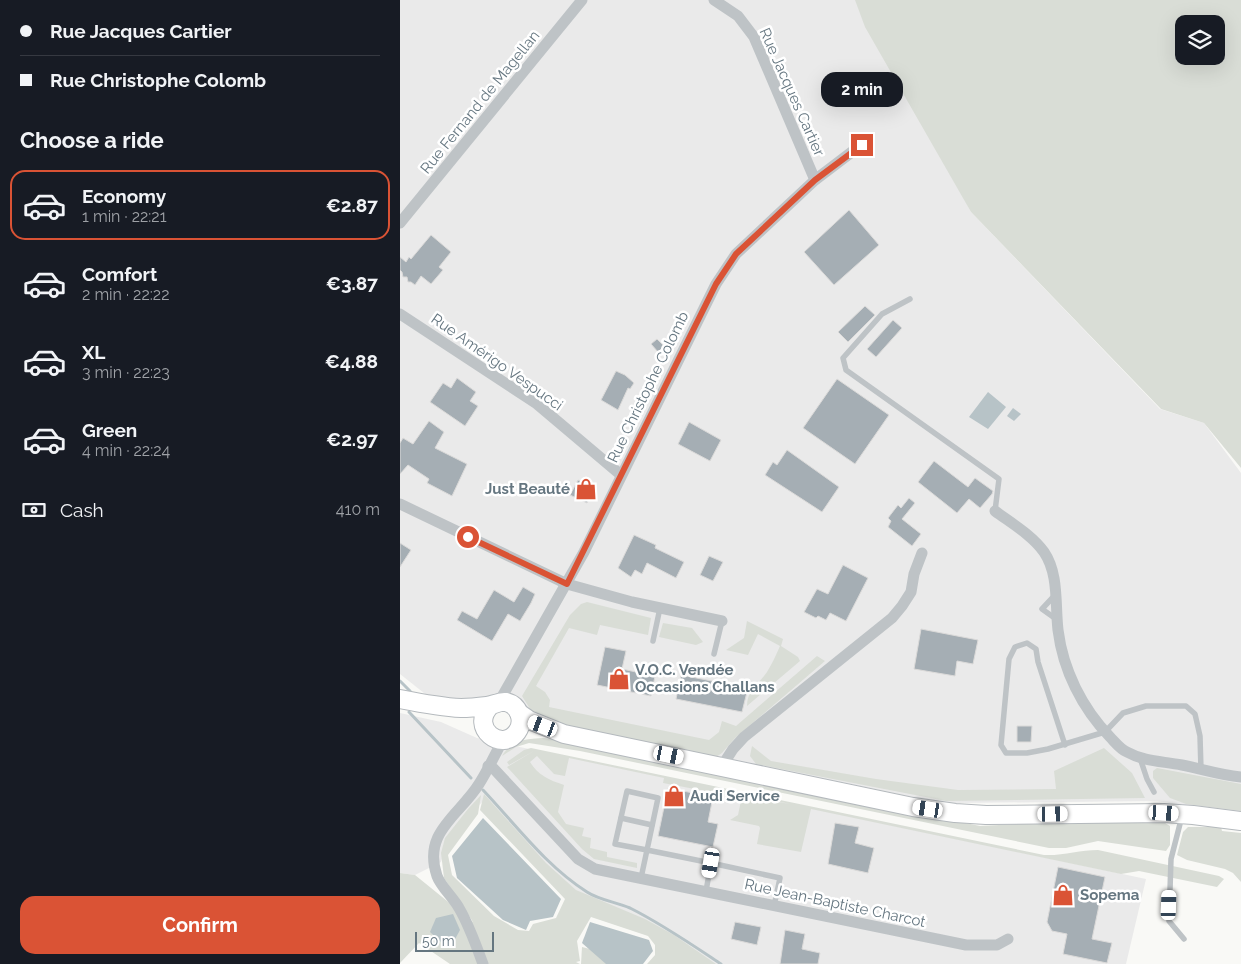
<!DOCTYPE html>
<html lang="en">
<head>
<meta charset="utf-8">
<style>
	body { margin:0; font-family:Raleway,sans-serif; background:#242831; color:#f1f3f6; height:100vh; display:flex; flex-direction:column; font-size:19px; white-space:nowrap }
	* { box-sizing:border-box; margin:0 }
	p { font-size:16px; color:#9ea1a6 }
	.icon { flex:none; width:28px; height:28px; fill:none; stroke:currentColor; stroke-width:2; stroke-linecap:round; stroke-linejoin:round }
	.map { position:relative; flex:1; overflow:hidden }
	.drawer { display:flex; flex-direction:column; background:#171b24; width:400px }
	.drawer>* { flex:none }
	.guide { display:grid; align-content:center; height:110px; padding:0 20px; background:#171b24 }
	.tools { position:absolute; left:775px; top:15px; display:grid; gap:10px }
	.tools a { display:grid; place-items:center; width:50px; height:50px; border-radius:10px; background:#171b24; box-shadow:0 5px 20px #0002; font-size:25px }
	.scale { position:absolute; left:15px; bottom:12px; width:79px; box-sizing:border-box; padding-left:5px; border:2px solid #657680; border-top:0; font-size:14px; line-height:18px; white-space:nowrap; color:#657680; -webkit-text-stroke:4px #fff; paint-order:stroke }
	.end { position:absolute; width:22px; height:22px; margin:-11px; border:6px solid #da5335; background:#fff; box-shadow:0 0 0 2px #fff }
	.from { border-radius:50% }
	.bubble { position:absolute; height:35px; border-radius:15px; background:#171b24; box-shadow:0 5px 20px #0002; font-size:16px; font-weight:700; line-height:35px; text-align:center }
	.car { position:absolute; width:15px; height:30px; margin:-15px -8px; border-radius:6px; box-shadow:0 0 4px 1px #0007; background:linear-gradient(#fff 24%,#345 0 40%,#fff 0 76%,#345 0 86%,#fff 0) }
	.guide b { display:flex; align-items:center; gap:18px; height:48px; font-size:19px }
	.guide b+b { border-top:1px solid #363941 }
	.guide i { width:12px; height:12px; background:#f1f3f6 }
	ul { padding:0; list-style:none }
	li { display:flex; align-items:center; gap:15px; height:70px; margin:0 10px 8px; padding:0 10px; border:2px solid transparent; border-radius:15px }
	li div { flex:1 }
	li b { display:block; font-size:19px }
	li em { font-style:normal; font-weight:700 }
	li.selected { border-color:#da5335 }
	li>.icon { width:45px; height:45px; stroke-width:1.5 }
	h2 { padding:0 20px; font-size:22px; line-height:60px }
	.pay { display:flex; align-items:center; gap:12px; height:55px; padding:0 20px; font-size:19px }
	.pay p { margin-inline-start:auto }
	.cta { display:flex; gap:10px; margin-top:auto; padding:10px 20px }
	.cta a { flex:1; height:58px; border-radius:15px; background:#da5335; color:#fff; font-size:20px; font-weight:700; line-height:58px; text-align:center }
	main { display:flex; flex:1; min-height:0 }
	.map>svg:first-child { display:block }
	.built { fill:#eaeaea }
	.green { fill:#d9ddd6; fill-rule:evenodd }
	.water { fill:#b7c3c7 }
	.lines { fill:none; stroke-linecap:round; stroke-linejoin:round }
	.stream { stroke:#b7c3c7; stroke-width:3 }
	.building { fill:#a5aeb4; stroke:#dbdad9 }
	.primary-casing { stroke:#b4b9bd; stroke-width:20 }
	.service { stroke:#bec3c6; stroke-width:5.5 }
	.minor { stroke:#bec3c6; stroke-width:11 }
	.primary { stroke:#fff; stroke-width:18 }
	.route { stroke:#da5335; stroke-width:6 }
	.labels { text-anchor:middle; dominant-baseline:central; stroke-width:5; stroke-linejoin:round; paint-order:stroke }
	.street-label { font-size:15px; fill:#657680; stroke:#fff }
	.poi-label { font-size:15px; font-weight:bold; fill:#657680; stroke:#fff; text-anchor:start }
</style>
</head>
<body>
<main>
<section class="drawer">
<div class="guide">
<b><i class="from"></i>Rue Jacques Cartier</b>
<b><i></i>Rue Christophe Colomb</b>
</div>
<h2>Choose a ride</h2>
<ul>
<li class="selected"><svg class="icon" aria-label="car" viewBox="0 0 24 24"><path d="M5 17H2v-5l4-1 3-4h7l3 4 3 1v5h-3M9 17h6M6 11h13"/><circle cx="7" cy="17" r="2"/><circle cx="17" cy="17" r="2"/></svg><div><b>Economy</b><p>1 min · 22:21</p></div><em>€2.87</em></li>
<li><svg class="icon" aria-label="car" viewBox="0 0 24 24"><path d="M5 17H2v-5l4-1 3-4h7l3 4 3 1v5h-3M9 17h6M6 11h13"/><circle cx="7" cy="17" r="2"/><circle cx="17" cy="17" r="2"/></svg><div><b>Comfort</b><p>2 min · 22:22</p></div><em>€3.87</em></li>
<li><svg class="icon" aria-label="car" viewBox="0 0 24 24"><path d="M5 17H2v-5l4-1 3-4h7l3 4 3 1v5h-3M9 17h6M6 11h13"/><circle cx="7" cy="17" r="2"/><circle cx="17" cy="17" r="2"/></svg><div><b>XL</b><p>3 min · 22:23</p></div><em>€4.88</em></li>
<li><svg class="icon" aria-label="car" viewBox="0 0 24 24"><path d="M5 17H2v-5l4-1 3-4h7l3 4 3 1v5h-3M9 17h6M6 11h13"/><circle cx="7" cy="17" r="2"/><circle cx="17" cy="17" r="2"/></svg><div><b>Green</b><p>4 min · 22:24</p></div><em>€2.97</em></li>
</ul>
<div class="pay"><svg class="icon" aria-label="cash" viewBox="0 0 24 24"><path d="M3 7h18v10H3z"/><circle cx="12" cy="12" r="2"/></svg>Cash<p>410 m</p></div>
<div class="cta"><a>Confirm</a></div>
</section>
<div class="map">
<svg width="841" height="964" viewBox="0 0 841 964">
	<rect width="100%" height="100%" fill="#f9f9f6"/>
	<!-- built -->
	<g class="built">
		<polygon points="0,0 460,0 571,212 760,409 804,423 841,473 841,814 757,801 552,803 527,800 143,720 129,715 119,700 95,693 74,702 29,697 0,674"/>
		<polygon points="0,713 41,722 77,738 746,879 726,964 313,964 172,894 85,799 49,837 41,862 15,875 0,873"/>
	</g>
	<!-- green -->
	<g class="green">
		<path d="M 455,0 L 841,0 L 841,468 L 804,423 L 761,409 L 571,212 L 465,27 ZM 784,24 L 816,24 L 816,56 L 784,56 Z"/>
		<polygon points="187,602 251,618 248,635 200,625 197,635 169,628 136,686 145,692 150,700 149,707 309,740 319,732 322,721 336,726 417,656 425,661 335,738 322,753 313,759 152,725 132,712 122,696 170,615 181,604"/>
		<path d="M 347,621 L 383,639 L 381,646 L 398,657 L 400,661 L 347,706 C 347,690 359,684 367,672 C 372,664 376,655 380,646 L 358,634 L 348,655 L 326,650 L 344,638 Z"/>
		<polygon points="263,623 292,628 303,642 296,645 259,637"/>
		<path d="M 144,738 L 194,746 L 580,826 L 693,820 L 753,820 L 765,823 L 770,826 L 770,845 L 766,851 L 698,841 L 666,848 L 649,848 L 180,751 L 129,743 L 116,747 L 102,756 C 113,739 125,739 144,738 Z"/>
		<polygon points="352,746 371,761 476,779 558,790 656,789 654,771 704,748 732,773 745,798 546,801 356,764 350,756"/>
		<path d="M 131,748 L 644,855 C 662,856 680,850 698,850 L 819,876 L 824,879 L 817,887 L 739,871 L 721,874 L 411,809 L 401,852 L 357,844 L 360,828 L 359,826 L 330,820 L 338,815 L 342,796 L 390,804 L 342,794 L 337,797 L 263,783 L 264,778 L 169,758 L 165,776 L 154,774 L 137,756 L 130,762 C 138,775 149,780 164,785 L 158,812 L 166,824 L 184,828 L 182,836 L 191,838 L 190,848 L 207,852 L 207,857 L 237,863 L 237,868 L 194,859 L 182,849 L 107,767 L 134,751 L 109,765 L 107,762 L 124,750 Z"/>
		<polygon points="757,768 841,784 841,811 786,804 770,798 753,778 753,771"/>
		<polygon points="84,794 146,863 176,890 245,919 274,935 316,964 247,964 255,955 255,945 248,936 191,917 177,941 180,961 176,962 180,964 50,964 19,943 0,963 0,873 15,875 73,922 44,878 41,853 45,838 68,809 81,795 78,814 48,855 52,875 94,916 118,930 129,931 133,924 156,918 165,899 80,810"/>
		<polygon points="788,827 821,827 822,831 841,833 841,882 833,873 825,869 787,860 777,855 783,832"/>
		<polygon points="182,947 190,949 214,964 181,964"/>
	</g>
	<!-- water -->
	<g class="water">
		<polygon points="588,392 606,407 588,429 569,417"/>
		<polygon points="613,408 621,414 614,421 607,416"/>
		<polygon points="83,818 161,899 153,917 130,921 126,930 103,920 57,878 52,856"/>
		<polygon points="53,914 60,930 54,941 42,943 30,932 36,918"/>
		<polygon points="190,922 249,940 253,951 243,964 206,964 182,943"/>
	</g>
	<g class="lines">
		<!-- stream -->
		<g class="stream">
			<polyline points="0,681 10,691"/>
			<polyline points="9,712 71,778"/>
			<path d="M 83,790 C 116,825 146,866 187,892 C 199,900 216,902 230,908 C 262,924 291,944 321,964"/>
		</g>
	</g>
	<!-- building -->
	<g class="building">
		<polygon points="449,210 479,245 434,285 404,252"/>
		<polygon points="31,235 51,252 39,267 43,270 31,284 21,276 15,285 11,282 8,282 7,277 3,277 2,272 0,270 0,257 6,262 9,257 11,259"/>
		<polygon points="465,306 475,315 448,342 438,332"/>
		<polygon points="493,320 502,328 476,357 467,349"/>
		<polygon points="257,339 264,346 258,352 251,344"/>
		<polygon points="216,371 225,375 234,383 230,389 228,388 218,410 201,400"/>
		<polygon points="57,378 76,392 70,401 78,406 65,426 30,402 43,383 51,388"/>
		<polygon points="437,379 489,415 455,464 403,428"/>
		<polygon points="29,421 44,432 35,448 67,464 52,496 27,483 29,479 8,465 0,474 0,443 3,438 13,444"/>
		<polygon points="289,422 321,440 310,461 278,444"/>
		<polygon points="387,450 439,487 422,512 365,475 373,462 377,465"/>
		<polygon points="534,461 568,487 575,478 593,491 592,494 580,508 569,499 557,513 518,482"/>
		<polygon points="178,480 194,488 187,503 170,495"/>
		<polygon points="509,498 515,503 502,519 521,534 512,546 488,527 491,521 488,518 498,505 501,508"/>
		<polygon points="234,535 256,545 255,548 284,562 276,578 247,563 242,574 235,570 231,577 218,568"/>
		<polygon points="0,543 11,550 0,567"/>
		<polygon points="309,556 323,562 313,581 300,575"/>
		<polygon points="443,565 468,578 446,621 430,613 426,620 418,616 416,618 404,612 417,589 428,594"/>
		<polygon points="123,587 135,594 131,603 120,621 108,614 92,641 57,620 62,611 77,619 94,590 114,602"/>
		<polygon points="521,629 578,640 573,664 557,661 555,676 514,669"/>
		<polygon points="205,647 226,651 222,669 255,676 251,696 197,685"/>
		<polygon points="281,675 348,688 342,712 276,699"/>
		<polygon points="617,726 632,726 631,742 617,742"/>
		<polygon points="268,788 313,797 308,822 318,824 313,847 258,836"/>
		<polygon points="435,823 459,827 455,843 474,848 468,873 428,864"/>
		<polygon points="658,867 705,877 692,939 712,943 707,963 663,954 667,934 652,931 647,922"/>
		<polygon points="335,922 361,927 357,945 331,939"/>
		<polygon points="385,930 405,934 402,949 420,953 418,964 380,964"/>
	</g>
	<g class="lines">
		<!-- primary casing -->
		<g class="primary-casing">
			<g id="primary">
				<path d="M 0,699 C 20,703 41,707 61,708 C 69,708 79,707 87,706 C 94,705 99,701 106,702 C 119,705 125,721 117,732 C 102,753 69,728 90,706"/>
				<polyline points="119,713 129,720 164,734 513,807 555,813 586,815 764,813 793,815 841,821"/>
			</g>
		</g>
		<!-- service -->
		<g class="service">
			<polyline points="510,299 482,314 443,358 446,370 599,479 595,511"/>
			<polyline points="656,594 642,609 656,619"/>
			<polyline points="253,641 260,608"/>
			<polyline points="314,654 322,621"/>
			<polyline points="665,745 638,662 636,649 627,643 615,647 609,659 601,745 606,753 627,753 648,749 705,732 723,713 746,706 786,706 795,714 800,736 801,770"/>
			<polyline points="740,758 747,779 754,792"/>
			<polyline points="782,816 771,859 769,921 784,939"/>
			<polyline points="221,818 252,825"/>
			<polyline points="311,863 380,878 374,906"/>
			<polyline points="241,878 247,850 215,844 227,791 258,798 247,850 311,863 306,891"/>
		</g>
		<!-- minor -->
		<g class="minor">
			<polyline points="314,0 338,16 354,37 415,180"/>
			<polyline points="0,223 182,0"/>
			<polyline points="0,314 137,404 221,475"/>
			<polyline points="0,504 167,584 232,602 322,621"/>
			<path d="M 595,511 C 611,523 632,535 644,552 C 659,574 655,604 658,630 C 663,670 682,708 710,737 C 715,742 720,749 727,752 C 745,762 762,761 782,765 C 802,769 820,775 841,777"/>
			<polyline points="99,702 184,552 316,284 336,254 415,180 461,145"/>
			<polyline points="88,766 94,769 178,859 195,869 566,945 597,945 608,939"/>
			<polyline points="322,766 333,749 344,737 492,618 502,606 511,592 514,574 522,553"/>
			<path d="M 83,964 C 76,945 69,925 59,908 C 53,897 41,887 37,876 C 22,832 59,816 79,784 C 88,770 95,754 103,740"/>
		</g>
		<!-- primary -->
		<use href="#primary" class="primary"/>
	</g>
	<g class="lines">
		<!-- route -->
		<polyline class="route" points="68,537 167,584 316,284 336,254 415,180 462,145"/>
	</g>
	<!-- icons -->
	<defs>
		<g id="shop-bare" transform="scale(1.725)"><path d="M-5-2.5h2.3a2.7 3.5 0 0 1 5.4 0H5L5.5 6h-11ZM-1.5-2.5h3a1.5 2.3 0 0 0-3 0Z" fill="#da5335" stroke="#fff" stroke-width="2.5" paint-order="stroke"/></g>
	</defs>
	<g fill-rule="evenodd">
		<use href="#shop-bare" x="186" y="489"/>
		<use href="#shop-bare" x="219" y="679"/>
		<use href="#shop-bare" x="274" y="796"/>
		<use href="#shop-bare" x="663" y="895"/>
	</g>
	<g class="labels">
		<!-- street labels -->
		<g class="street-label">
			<text transform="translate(392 92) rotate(66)">Rue Jacques Cartier</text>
			<text transform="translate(80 102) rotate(-51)">Rue Fernand de Magellan</text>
			<text transform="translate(97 362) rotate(35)">Rue Amérigo Vespucci</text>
			<text transform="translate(248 387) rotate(-64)">Rue Christophe Colomb</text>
			<text transform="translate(435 903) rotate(12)">Rue Jean-Baptiste Charcot</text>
		</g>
		<!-- poi labels -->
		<g class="poi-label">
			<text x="170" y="489" text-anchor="end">Just Beauté</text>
			<text x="235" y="670">V.O.C. Vendée<tspan x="235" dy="17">Occasions Challans</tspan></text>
			<text x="290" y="796">Audi Service</text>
			<text x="680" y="895">Sopema</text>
		</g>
	</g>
</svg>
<div class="tools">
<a><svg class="icon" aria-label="layers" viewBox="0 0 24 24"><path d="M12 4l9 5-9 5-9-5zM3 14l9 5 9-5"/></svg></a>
</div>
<div class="scale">50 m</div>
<i class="end from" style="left:68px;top:537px"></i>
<i class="end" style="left:462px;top:145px"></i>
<div class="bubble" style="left:421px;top:72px;width:82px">2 min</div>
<i class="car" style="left:143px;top:726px;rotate:291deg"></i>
<i class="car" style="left:269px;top:755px;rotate:102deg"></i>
<i class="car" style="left:528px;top:809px;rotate:279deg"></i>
<i class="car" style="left:764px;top:813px;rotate:93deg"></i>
<i class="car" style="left:653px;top:814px;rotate:89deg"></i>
<i class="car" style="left:311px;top:863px;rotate:190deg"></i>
<i class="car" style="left:769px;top:905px;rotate:2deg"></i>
</div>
</main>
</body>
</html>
